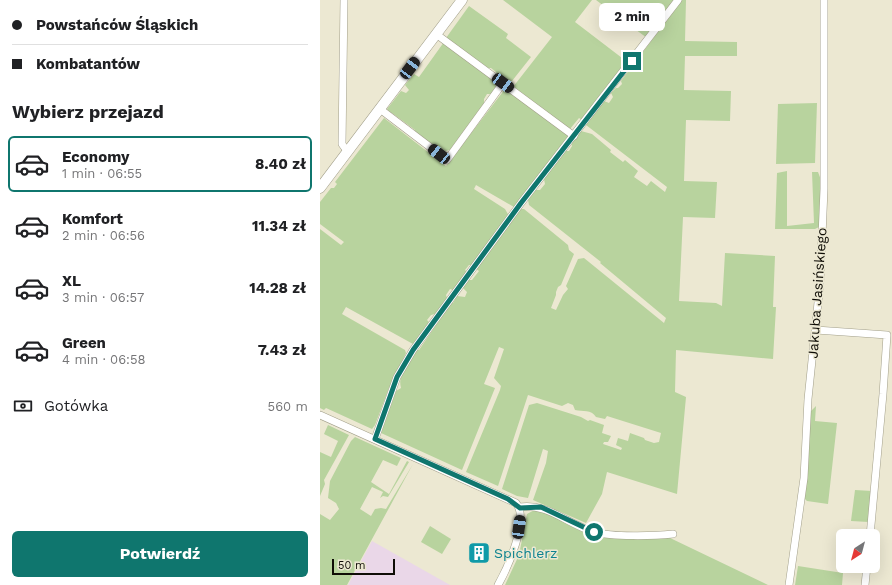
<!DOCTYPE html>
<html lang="pl">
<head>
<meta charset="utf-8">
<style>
	body { margin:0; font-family:"Work Sans",sans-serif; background:#f6f6f6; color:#202124; height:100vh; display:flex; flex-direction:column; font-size:15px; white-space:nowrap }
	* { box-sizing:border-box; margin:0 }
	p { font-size:13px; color:#757577 }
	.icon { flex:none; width:22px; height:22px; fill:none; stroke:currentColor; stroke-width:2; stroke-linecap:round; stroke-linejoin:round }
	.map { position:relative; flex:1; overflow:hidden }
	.panel { display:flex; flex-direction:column; background:#fff; width:320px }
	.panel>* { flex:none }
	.top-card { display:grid; align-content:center; height:88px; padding:0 12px; background:#fff }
	.needle { width:26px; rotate:216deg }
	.controls { position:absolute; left:516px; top:529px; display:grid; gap:8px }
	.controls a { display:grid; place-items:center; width:44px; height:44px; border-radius:6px; background:#fff; box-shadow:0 4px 16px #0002; font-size:20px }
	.scale { position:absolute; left:12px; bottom:10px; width:63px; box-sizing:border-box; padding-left:4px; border:2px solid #0f0d06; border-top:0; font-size:11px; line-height:14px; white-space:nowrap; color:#0f0d06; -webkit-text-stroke:3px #ece8d2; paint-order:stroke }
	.end { position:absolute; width:18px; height:18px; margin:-9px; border:5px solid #0f766e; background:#fff; box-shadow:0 0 0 2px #fff }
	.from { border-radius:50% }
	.bubble { position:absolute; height:28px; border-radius:6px; background:#fff; box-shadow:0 4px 16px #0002; font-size:13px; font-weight:700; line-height:28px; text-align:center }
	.car { position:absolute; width:12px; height:24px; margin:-12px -6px; border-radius:5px; box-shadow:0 0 3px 1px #0007; background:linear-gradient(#222 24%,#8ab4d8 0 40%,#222 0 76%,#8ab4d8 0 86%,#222 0) }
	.top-card b { display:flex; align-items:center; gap:14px; height:38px; font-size:15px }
	.top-card b+b { border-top:1px solid #e0e0e0 }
	.top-card i { width:10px; height:10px; background:#202124 }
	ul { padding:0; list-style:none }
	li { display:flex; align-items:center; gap:12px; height:56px; margin:0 8px 6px; padding:0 4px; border:2px solid transparent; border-radius:6px }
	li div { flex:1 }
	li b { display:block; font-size:15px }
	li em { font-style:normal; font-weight:700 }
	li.selected { border-color:#0f766e }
	li>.icon { width:36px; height:36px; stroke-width:1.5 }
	h2 { padding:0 12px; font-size:18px; line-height:48px }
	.pay { display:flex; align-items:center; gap:10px; height:44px; padding:0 12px; font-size:15px }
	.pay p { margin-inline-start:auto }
	.primary-button { display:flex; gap:8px; margin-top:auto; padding:8px 12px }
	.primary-button a { flex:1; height:46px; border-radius:6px; background:#0f766e; color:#fff; font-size:16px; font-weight:700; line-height:46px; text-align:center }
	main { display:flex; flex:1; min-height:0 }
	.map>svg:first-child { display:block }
	.commercial { fill:#ead7e8 }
	.green { fill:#b8d39e }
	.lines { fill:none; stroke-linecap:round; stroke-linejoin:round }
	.street-casing { stroke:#a29f8a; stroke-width:8 }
	.secondary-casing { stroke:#a29f8a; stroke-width:11 }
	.street { stroke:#fff; stroke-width:7 }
	.secondary { stroke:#fff; stroke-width:10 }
	.route { stroke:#0f766e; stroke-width:5 }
	.labels { text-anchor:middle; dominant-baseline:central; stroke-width:3; stroke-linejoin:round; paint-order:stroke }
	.street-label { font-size:14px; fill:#0f0d06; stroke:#ece8d2 }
	.culture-label { font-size:14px; fill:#0d838f; stroke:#ece8d2; text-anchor:start }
</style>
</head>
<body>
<main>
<section class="panel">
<div class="top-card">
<b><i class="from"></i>Powstańców Śląskich</b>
<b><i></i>Kombatantów</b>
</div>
<h2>Wybierz przejazd</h2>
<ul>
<li class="selected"><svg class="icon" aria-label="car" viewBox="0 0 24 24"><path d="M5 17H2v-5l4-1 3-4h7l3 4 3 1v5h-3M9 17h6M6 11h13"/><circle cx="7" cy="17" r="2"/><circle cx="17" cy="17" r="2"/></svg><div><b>Economy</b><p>1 min · 06:55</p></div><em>8.40 zł</em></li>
<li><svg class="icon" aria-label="car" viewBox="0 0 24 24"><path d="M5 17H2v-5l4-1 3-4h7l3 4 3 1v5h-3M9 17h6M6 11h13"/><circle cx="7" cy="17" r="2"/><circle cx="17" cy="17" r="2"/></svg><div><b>Komfort</b><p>2 min · 06:56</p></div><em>11.34 zł</em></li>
<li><svg class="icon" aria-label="car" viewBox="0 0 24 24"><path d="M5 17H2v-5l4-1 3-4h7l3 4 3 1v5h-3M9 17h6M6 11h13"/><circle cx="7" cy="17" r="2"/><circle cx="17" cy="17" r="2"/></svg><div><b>XL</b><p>3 min · 06:57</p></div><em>14.28 zł</em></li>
<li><svg class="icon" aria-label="car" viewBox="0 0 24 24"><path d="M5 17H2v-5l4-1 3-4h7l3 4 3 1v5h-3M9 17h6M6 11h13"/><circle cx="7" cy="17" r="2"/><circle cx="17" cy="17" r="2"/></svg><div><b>Green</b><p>4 min · 06:58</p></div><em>7.43 zł</em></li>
</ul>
<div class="pay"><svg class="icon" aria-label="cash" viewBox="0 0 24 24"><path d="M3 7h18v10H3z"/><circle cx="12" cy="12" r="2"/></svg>Gotówka<p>560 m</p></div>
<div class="primary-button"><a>Potwierdź</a></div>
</section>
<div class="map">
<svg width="572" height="585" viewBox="0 0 572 585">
	<rect width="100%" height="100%" fill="#ece8d2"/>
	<!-- commercial -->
	<polygon class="commercial" points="52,541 130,585 28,585"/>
	<!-- green -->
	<g class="green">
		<polygon points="183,0 272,0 255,22 306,61 307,63 281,93 278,100 262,120 259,118 250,129 193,87 232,37"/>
		<polygon points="276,0 354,0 327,38"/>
		<path d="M 362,0 L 366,0 L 365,41 L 417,42 L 417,56 L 365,56 L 364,90 L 411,91 L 410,121 L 366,120 L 364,181 L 397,182 L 395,218 L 363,217 L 359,301 L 396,303 L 402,306 L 405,253 L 455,256 L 453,307 L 456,307 L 453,359 L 356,350 L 355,392 L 366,397 L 357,494 L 287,472 L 282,494 L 266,523 L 213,500 L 226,463 L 228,451 L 223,449 L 208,498 L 197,496 L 182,489 L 209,405 L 217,403 L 261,417 L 268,421 L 270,420 L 284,425 L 282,433 L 291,436 L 288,442 L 284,442 L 283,444 L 301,450 L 302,448 L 296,445 L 298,438 L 308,441 L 310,433 L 324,438 L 325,440 L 334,443 L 339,442 L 341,433 L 287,416 L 285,419 L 276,417 C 271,409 263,412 255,410 L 253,405 L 248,403 L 242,406 L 208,395 L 178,486 L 146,472 L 180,390 L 181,386 L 174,378 L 184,349 L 179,347 L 164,384 L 175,388 L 142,470 L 61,433 L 76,391 L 81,388 C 77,373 89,361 97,350 L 99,350 L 131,303 L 133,303 L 137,296 L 145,297 L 147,292 L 142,287 L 148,280 L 152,280 L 159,271 L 156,269 L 201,209 L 204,209 L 248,245 L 249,250 L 254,254 L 241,285 L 238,287 L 236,292 L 236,295 L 231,308 L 236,310 L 243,295 L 248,289 L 246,286 L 258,259 L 264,258 L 344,323 L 346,318 L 280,263 L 281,262 L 209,205 L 208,200 L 216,190 L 220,190 L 225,184 L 224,179 L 245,151 L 249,151 L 252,146 L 251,143 L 261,131 L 272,134 L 291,150 L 290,152 L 303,162 L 305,160 L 318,171 L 314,177 L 327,186 L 331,181 L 345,192 L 347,187 L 266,125 L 284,101 L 289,103 L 293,97 L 291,93 L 296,88 L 298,88 L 302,84 L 301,81 Z"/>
		<polygon points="149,6 188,34 186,38 211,57 192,81 187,83 177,76 176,72 171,68 167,68 126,38"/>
		<polygon points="124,42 178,83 171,94 167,94 164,99 164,103 130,150 125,151 121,148 119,151 95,133 95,130 72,113 71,114 67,109 81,91 86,93 89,90 85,85 94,74 99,77"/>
		<polygon points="185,89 248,134 249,138 194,207 156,185 154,189 185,209 189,216 179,229 177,229 174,234 174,236 152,265 149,265 145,270 147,272 133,290 130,289 126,295 127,298 115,314 111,315 107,320 109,322 93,344 26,307 22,314 85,350 86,353 69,388 55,425 52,429 6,408 4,410 0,408 0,229 21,245 24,242 0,224 0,202 11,188 14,188 17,184 15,182 64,118 126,166"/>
		<polygon points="497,103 495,163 456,164 458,104"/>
		<polygon points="467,171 467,226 494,223 492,172 498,172 501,180 499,227 495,229 455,229 457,173"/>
		<polygon points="496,406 495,421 517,423 508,504 487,501 484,498 490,412"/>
		<polygon points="8,425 29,435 4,480 5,484 0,496 0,452 11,457 18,441 4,434"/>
		<polygon points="35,437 81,458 77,466 63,460 51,482 69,494 87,461 89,462 68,497 63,496 60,498 63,492 52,487 40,509 51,516 55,509 61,508 66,509 93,464 27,585 0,585 0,514 10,520 19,509 16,503 8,498 10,481 31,441"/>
		<polygon points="535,490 552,491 549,522 531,521"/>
		<polygon points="218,508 273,536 348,537 448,585 185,585 199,555 207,514"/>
		<polygon points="110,526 131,539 122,554 101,542"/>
		<polygon points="478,566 523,573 522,585 475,585"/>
	</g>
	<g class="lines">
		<!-- street casing -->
		<g class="street-casing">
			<g id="street">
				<polyline points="24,0 22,144 27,151"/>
				<polyline points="116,34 254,136"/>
				<polyline points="60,109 127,160 183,83"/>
				<polyline points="496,330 567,335 563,394 550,536"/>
				<path d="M 0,415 L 196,503 C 210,519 187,569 178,585"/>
				<polyline points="55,439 77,377 93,350 201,203 358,0"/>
				<path d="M 200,507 C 228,503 247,524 274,532 C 292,537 334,536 353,534"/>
				<polyline points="469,585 484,478 488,399 500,283 504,189 504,0"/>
				<polyline points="545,585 547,566"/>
			</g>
		</g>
		<!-- secondary casing -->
		<g class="secondary-casing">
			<polyline id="secondary" points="0,188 142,0"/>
		</g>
		<!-- street -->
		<use href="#street" class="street"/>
		<!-- secondary -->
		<use href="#secondary" class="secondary"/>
	</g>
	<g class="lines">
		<!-- route -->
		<polyline class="route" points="274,532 221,507 200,508 188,499 55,439 77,377 93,350 201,203 312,61"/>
	</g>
	<!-- icons -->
	<defs>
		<g id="building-square" transform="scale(1.15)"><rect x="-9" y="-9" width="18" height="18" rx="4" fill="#0f9aa8" stroke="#ece8d2"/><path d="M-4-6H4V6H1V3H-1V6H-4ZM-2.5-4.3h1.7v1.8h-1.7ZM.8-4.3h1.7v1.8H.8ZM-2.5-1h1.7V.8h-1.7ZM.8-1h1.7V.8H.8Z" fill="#fff"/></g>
	</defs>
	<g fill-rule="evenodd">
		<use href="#building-square" x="159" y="553"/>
	</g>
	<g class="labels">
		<!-- street labels -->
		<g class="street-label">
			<text transform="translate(497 293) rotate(-86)">Jakuba Jasińskiego</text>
		</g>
		<!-- culture labels -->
		<g class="culture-label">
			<text x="174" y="553">Spichlerz</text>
		</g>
	</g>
</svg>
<div class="controls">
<a><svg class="needle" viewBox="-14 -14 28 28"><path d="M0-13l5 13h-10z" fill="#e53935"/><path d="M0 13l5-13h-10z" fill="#757577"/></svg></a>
</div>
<div class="scale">50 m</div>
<i class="end from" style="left:274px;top:532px"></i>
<i class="end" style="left:312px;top:61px"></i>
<div class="bubble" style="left:279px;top:3px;width:66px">2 min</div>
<i class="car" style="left:90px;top:68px;rotate:37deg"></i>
<i class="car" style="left:183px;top:83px;rotate:126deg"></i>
<i class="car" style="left:119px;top:154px;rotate:308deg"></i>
<i class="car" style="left:199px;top:527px;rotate:8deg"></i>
</div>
</main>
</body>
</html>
